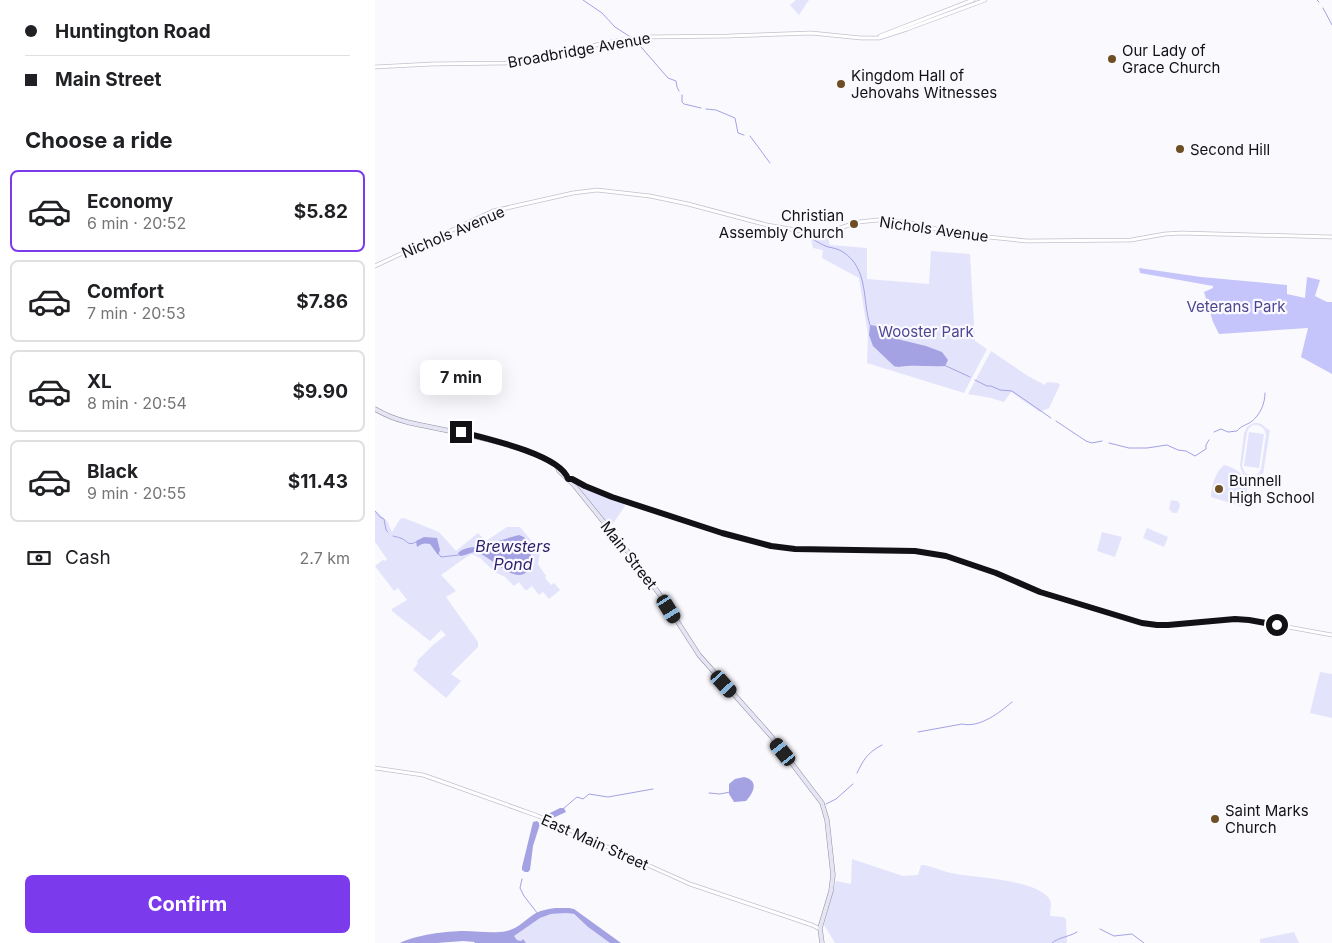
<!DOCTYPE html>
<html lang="en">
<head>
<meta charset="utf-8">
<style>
	body { margin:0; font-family:Inter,sans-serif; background:#f6f6f6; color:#202124; height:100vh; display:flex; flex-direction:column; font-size:19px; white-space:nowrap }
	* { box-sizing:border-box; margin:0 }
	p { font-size:16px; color:#757577 }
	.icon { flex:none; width:28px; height:28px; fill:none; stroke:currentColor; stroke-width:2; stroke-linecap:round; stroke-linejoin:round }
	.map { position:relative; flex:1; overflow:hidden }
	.details { display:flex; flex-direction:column; background:#fff; width:375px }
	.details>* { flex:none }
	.banner { display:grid; align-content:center; height:110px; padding:0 25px; background:#fff }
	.end { position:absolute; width:22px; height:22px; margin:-11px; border:6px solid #121216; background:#fff; box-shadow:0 0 0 2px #fff }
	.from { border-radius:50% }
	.bubble { position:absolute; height:35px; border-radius:8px; background:#fff; box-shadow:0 5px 20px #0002; font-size:16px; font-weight:700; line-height:35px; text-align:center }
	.car { position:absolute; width:15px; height:30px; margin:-15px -8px; border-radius:6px; box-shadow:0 0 4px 1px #0007; background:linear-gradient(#222 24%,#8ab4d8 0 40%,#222 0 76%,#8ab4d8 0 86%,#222 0) }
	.banner b { display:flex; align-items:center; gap:18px; height:48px; font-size:19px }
	.banner b+b { border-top:1px solid #e0e0e0 }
	.banner i { width:12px; height:12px; background:#202124 }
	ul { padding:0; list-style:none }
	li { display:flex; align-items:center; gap:15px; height:82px; margin:0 10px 8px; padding:0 15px; border:2px solid #e0e0e0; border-radius:8px }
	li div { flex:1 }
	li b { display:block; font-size:19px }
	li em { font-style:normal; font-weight:700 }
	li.current { border-color:#7c3aed }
	li>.icon { width:45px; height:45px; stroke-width:1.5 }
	h2 { padding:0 25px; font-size:22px; line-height:60px }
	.pay { display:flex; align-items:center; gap:12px; height:55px; padding:0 25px; font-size:19px }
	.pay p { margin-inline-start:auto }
	.action { display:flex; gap:10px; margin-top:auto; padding:10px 25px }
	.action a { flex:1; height:58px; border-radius:8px; background:#7c3aed; color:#fff; font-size:20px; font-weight:700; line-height:58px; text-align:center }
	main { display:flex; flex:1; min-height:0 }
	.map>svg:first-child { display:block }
	.green { fill:#e3e3fc; fill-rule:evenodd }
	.forest { fill:#c6c5fb }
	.water { fill:#a4a2e3 }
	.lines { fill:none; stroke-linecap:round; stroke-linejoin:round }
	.stream { stroke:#a4a2e3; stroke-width:1 }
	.secondary-casing { stroke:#c2c2ce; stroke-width:4.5 }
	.primary-casing { stroke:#9090a0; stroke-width:5 }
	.secondary { stroke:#fff; stroke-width:3 }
	.primary { stroke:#e5e5f3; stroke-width:4 }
	.route { stroke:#121216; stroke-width:6 }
	.poi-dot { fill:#6d4f23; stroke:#f9f9fe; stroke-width:2 }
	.labels { text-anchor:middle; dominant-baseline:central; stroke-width:4.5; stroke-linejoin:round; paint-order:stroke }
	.street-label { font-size:15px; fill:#121216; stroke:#f9f9fe }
	.poi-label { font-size:15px; fill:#121216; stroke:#f9f9fe; text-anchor:start }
	.park-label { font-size:15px; fill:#4d4592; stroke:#f9f9fe }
	.water-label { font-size:16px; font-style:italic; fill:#2d1f69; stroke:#f9f9fe }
</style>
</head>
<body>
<main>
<section class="details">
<div class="banner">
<b><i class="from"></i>Huntington Road</b>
<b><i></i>Main Street</b>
</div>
<h2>Choose a ride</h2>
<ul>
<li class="current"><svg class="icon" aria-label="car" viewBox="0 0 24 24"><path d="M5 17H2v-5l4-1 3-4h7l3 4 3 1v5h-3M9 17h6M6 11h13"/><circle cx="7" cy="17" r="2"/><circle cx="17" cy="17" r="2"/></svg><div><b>Economy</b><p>6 min · 20:52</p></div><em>$5.82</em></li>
<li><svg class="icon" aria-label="car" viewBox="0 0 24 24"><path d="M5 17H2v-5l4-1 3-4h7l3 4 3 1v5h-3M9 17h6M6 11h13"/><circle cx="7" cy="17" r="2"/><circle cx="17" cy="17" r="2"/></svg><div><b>Comfort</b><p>7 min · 20:53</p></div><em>$7.86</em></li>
<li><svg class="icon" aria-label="car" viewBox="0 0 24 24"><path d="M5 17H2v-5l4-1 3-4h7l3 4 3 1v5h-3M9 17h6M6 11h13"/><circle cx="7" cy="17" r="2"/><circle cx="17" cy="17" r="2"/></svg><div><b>XL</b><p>8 min · 20:54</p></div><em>$9.90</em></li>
<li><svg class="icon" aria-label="car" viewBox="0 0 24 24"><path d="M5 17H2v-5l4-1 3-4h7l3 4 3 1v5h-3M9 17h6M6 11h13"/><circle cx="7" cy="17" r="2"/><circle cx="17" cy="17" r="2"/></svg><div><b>Black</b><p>9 min · 20:55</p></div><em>$11.43</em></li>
</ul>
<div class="pay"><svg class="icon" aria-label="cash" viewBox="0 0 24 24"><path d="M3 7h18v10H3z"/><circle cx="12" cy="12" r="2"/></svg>Cash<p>2.7 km</p></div>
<div class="action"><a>Confirm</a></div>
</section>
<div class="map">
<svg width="957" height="943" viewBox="0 0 957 943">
	<rect width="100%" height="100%" fill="#f9f9fe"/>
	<!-- green -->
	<g class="green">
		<polygon points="421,0 434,0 424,15 415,5"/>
		<polygon points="435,235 441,236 452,235 455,245 492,248 492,279 554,284 556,251 595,254 600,341 612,349 589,393 492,363 493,335 484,278 447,258 448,250 438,248"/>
		<polygon points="616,351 653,376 670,385 672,382 683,383 685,385 674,408 665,412 636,392 629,402 616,398 593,394"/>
		<path d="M 879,423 C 889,422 888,428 895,430 L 888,474 L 886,474 L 877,478 L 868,474 L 865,466 L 869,433 L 872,427 ZM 878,425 C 885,424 890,428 891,435 L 886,469 L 883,474 L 877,476 L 870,473 L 867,466 L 872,432 L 874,428 Z"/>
		<polygon points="874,432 889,434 884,468 869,466"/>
		<path d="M 849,465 C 859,467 871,475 872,486 C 873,493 869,500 865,506 L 836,497 C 837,485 839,474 849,465 Z"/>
		<polygon points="197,481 217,491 249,503 250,506 237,525 233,524"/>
		<path d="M 796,500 C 798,501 800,500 802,501 C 807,503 804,509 802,513 L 798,513 L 794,509 Z"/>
		<path d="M 0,510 L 12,521 L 17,532 L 25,519 L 29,518 L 64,532 L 81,551 L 103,533 L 111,541 L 132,527 L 145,527 L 165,551 L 163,564 L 171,576 L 170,578 L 176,585 L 179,583 L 185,590 L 174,599 L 168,592 L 164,595 L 157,586 L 152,590 L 150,590 L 144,582 L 139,586 L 130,577 L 120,572 L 105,558 L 97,554 C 89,558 75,569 66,575 L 81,591 L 71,597 L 103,642 L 103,647 L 76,674 L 86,681 L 71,698 L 38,670 L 43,663 L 42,661 L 58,645 L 71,635 L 66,630 L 55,641 L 17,611 L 17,609 L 32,600 L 23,588 L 19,591 L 0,566 L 8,560 L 10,561 L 12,559 L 0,542 Z"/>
		<polygon points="772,528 793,537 789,547 768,538"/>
		<polygon points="727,532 747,537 740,557 722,551"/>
		<polygon points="945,672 957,674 957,718 935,713"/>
		<path d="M 477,859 L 528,876 L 543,875 L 546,865 L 549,865 C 558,867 567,871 576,873 C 600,878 657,879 673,897 C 678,902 675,910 675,916 L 688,917 L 691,919 L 692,943 L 460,943 L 449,925 L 461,881 L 476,884 Z"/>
		<polygon points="191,913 198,914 213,927 235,943 151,943 148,939 146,941 142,940 138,936 165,918 176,914"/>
		<polygon points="919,932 924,943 885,943 885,939"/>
	</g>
	<!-- forest -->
	<polygon class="forest" points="764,268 826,277 912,285 912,294 930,298 932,277 945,280 940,296 952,302 957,302 957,374 926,357 933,328 844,334 838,322 829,292 838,288 838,286 765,273"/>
	<!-- water -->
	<g class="water">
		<path d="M 495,325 L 509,327 L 522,339 L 551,346 L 567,352 L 573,360 L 570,366 C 557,367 544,365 531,366 C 526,366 524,368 519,366 L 498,346 L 494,335 Z"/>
		<path d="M 144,535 C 155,538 156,550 156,561 C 157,565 156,568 153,571 C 139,586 115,555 101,552 C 96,552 91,555 86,556 L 84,555 L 83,553 C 90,546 100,548 109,545 C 121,542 132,538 144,535 Z"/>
		<path d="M 49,537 L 62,538 L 65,550 L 63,555 L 55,544 C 50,543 47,543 42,547 L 41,541 Z"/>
		<path d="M 369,777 C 385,781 378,793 371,801 L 359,802 L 354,794 L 354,784 L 360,779 Z"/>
		<polygon points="185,808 189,808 191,812 178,818 171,815"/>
		<polygon points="162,821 165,824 158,846 155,870 153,872 150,872 147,870 147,867 158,822"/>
		<path d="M 180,908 L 194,908 L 199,909 L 246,943 L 235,943 L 213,927 L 199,914 L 191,913 L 176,914 L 165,918 L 139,936 L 142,940 L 146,941 L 148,939 L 151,943 L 99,943 L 100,942 L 88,941 L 62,943 L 25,943 C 40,935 72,931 89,931 C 105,931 116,934 132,931 C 144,928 151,919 161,913 C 167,910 174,909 180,908 Z"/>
	</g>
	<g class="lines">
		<!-- stream -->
		<g class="stream">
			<polyline points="208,0 227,13 240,27 257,38"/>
			<polyline points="942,0 944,2"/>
			<polyline points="948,8 957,25"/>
			<polyline points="260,40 293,78 301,81 302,87 304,91"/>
			<polyline points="307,95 307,102 309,104 326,108"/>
			<polyline points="331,109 341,110 360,118 363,133 369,135"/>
			<polyline points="375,136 395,163"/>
			<path d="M 436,238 C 441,241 447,245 453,247 C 459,248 463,249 468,252 C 494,269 487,300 495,325"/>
			<polyline points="569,365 595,377"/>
			<polyline points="600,380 612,386 616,386 625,390 637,391 676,418"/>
			<polyline points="681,421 711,441 717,443 727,441"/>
			<path d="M 839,432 L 846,429 L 853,432 L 862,431 C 866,426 871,425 876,422 C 885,415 890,404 890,393"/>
			<polyline points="734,443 754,448 772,448 792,445 803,450 811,451 820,456 831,449 831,445 834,440"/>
			<polyline points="0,511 5,517 9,519 11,530 13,532"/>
			<path d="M 18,536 C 21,537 23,537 25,538 C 33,540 32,547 41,542"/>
			<polyline points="63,553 66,557 84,555"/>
			<path d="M 543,732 L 587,724 C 605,728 624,713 637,702"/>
			<path d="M 482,773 C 489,759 492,753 507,745"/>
			<polyline points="334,793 345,794 355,792"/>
			<polyline points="451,804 461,799 478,784"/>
			<polyline points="189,808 202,797 208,799 214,794 233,797 278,789"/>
			<polyline points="147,879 145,888 149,896 163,914"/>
			<polyline points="725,929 739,936 757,934 769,943"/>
			<path d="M 677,943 C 684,937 694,937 702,932"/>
		</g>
		<!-- secondary casing -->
		<g class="secondary-casing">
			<g id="secondary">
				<polyline points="505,36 598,0"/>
				<polyline points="0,67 57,64 131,63 241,41 269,37 354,36 436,33 486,38 504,38 532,29 610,0"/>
				<polyline points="0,266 118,211 198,193 222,190 275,196 313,204 392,225 438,233 455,231 484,222 502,220 531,222 583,234 652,241 756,240 790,234 806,233 957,237"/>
				<polyline points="193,479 197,479 210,486 237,497 347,533 396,546 420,549 540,551 571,556 621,573 665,592 764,623 788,625 860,619 874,620 957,635"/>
				<polyline points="0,768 48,775 71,783 163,816 315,884 437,925 443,928 445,928"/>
			</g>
		</g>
		<!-- primary casing -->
		<g class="primary-casing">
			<g id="primary">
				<path d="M 0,409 C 10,415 20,419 32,422 C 63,430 184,447 193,479"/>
				<polyline points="183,468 184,471 198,484 261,562 288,599 324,655 396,736 447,803 452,820 458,875 456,891 445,928 447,943"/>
			</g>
		</g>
		<!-- secondary -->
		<use href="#secondary" class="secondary"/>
		<!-- primary -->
		<use href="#primary" class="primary"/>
	</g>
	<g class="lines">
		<!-- route -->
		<path class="route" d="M 86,432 C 110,438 186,455 193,479 L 197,479 L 210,486 L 237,497 L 347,533 L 396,546 L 420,549 L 540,551 L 571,556 L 621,573 L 665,592 L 767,623 L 782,625 L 793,625 L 860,619 L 874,620 L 902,625"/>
	</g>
	<!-- markers -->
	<g class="poi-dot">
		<circle cx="737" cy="59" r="5"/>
		<circle cx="466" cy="84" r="5"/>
		<circle cx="805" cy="149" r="5"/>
		<circle cx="479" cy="224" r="5"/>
		<circle cx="844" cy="489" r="5"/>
		<circle cx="840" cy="819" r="5"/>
	</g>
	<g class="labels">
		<!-- street labels -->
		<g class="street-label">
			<text transform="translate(204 50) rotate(-10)">Broadbridge Avenue</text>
			<text transform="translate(559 229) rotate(8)">Nichols Avenue</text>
			<text transform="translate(78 232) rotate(-23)">Nichols Avenue</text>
			<text transform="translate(254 555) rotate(52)">Main Street</text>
			<text transform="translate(220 842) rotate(24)">East Main Street</text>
		</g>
		<!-- poi labels -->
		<g class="poi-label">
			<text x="747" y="50">Our Lady of<tspan x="747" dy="17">Grace Church</tspan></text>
			<text x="476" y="75">Kingdom Hall of<tspan x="476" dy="17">Jehovahs Witnesses</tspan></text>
			<text x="815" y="149">Second Hill</text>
			<text x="469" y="215" text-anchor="end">Christian<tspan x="469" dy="17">Assembly Church</tspan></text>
			<text x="854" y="480">Bunnell<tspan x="854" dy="17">High School</tspan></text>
			<text x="850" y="810">Saint Marks<tspan x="850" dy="17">Church</tspan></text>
		</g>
		<!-- park labels -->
		<g class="park-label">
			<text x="861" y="306">Veterans Park</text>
			<text x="551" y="331">Wooster Park</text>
		</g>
		<!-- water labels -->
		<g class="water-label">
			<text x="138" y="546">Brewsters<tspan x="138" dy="18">Pond</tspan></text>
		</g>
	</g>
</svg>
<i class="end from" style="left:902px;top:625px"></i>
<i class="end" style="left:86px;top:432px"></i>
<div class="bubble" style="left:45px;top:360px;width:82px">7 min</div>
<i class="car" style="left:294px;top:609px;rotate:148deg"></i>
<i class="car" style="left:349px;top:684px;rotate:138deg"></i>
<i class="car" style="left:408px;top:752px;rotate:321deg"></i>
</div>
</main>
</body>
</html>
